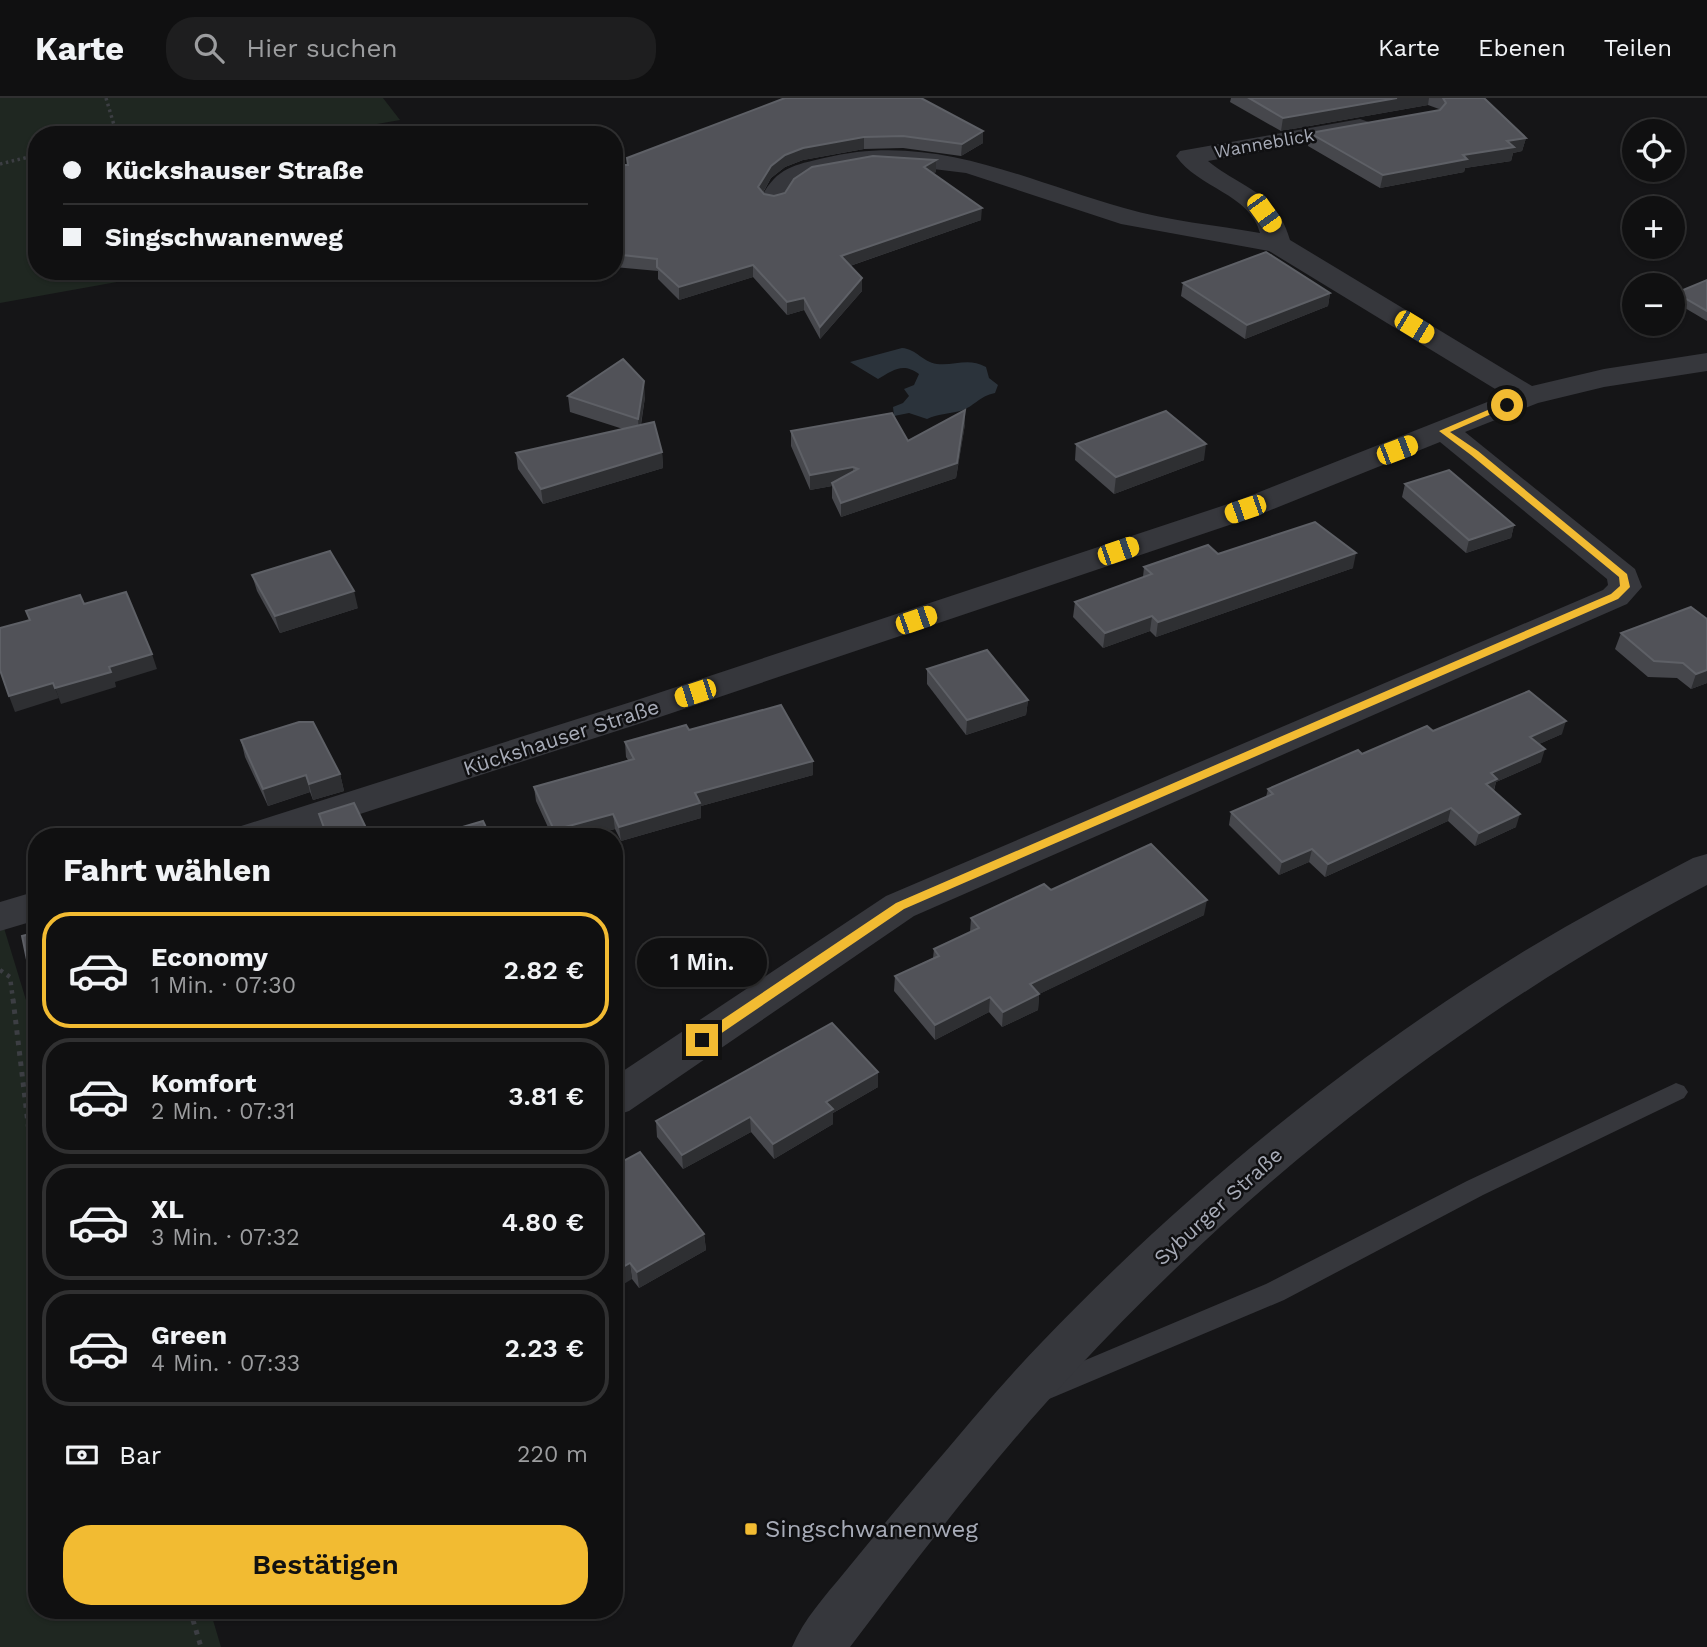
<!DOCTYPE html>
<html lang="de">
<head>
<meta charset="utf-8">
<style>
	body { margin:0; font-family:"Work Sans",sans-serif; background:#1e1e1f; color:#f1f3f6; height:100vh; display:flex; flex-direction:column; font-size:26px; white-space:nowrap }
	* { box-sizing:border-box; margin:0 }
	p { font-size:23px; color:#9c9d9f }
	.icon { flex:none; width:38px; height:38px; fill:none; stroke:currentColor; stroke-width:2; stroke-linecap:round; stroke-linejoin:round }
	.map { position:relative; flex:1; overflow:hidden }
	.side { position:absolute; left:28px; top:730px; width:595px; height:791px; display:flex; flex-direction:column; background:#101011; border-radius:28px; box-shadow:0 2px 5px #0004,0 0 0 2px #303031 }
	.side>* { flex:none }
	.hud { position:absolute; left:28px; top:28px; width:595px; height:154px; border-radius:28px; box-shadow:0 2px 5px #0004,0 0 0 2px #303031; display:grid; align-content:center; height:154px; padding:0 35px; background:#101011 }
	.tools { position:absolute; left:1622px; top:21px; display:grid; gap:14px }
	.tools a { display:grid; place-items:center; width:63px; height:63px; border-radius:50%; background:#101011; box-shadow:0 2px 5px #0004,0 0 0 2px #303031; font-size:35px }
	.end { position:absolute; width:32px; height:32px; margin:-16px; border:9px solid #f2bb32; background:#111; box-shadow:0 0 0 4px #111 }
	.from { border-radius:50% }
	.bubble { position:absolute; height:49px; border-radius:24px; background:#101011; box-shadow:0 2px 5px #0004,0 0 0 2px #303031; font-size:23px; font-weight:600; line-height:49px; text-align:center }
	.car { position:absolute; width:21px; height:42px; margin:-21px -10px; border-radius:9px; box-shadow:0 0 5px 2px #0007; background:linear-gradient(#f5c518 24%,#345 0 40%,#f5c518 0 76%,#345 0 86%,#f5c518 0) }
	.hud b { display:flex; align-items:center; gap:24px; height:66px; font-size:26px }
	.hud b+b { border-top:2px solid #303031 }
	.hud i { width:18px; height:18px; background:#f1f3f6 }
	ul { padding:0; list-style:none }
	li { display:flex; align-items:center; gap:21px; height:116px; margin:0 14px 10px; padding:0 21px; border:4px solid #303031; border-radius:28px }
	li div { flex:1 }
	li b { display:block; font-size:26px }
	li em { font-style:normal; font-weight:600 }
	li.on { border-color:#f2bb32 }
	li>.icon { width:63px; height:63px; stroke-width:1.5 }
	h2 { padding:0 35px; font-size:32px; line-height:84px }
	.pay { display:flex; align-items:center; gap:18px; height:77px; padding:0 35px; font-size:26px }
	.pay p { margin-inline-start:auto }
	.button { display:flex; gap:14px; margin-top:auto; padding:14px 35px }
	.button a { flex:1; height:80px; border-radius:28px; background:#f2bb32; color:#111; font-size:28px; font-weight:600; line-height:80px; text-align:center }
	header { display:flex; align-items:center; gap:42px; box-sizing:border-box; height:98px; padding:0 35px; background:#101011; border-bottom:2px solid #303031 }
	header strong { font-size:33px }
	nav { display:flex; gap:38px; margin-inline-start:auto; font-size:24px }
	.search { width:490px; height:63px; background:#1e1e1f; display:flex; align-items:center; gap:18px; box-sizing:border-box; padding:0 24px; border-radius:28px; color:#9c9d9f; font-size:26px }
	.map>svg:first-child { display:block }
	.green { fill:#1f2721 }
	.water { fill:#2b333b }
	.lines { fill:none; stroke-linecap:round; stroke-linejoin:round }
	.path-far2 { stroke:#3c3e43; stroke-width:3.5; stroke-dasharray:2.5 3.5; stroke-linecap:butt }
	.path-far1 { stroke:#3c3e43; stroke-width:4.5; stroke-dasharray:3.5 5; stroke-linecap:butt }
	.path { stroke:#3c3e43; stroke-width:5; stroke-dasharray:4.5 6; stroke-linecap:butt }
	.service { fill:#36373c; fill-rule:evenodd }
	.minor { fill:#36373c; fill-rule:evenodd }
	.tertiary { fill:#36373c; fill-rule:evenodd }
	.wall { fill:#46474c }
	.shaded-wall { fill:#2e2f32 }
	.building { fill:#515258; stroke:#5e6066; stroke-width:2 }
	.route { fill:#f2bb32 }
	.poi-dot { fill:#f2bb32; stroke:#101012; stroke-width:2.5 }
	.labels { text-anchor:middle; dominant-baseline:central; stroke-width:5; stroke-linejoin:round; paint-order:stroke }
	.far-street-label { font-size:18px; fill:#a7abb7; stroke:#101012 }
	.street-label { font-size:21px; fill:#a7abb7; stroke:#101012 }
	.near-poi-label { font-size:24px; fill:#a7abb7; stroke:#101012; text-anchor:start }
</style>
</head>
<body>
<header>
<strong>Karte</strong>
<div class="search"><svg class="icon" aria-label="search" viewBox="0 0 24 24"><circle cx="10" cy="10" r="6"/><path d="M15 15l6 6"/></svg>Hier suchen</div>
<nav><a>Karte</a><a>Ebenen</a><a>Teilen</a></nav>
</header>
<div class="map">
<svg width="1707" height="1549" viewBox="0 0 1707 1549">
	<rect width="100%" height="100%" fill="#151517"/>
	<!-- green -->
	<g class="green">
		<polygon points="0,0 383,0 400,22 314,37 37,37 37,173 178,173 0,205"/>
		<polygon points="4,830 37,938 37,1512 210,1512 221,1549 0,1549 0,831"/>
	</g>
	<!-- water -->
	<path class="water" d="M 902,250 C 917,251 922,264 937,266 C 955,268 968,259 986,269 L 989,280 L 998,287 L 995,295 C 979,298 974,309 960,313 C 948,316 938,316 927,321 L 909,315 L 894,318 L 893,309 L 903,305 L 909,298 L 904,291 L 914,287 L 919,276 C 903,264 893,272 878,281 L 850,264 Z"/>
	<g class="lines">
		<!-- path-far2 -->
		<g class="path-far2">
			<polyline points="106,0 117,37"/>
			<polyline points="0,66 37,57"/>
		</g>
		<!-- path-far1 -->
		<polyline class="path-far1" points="0,872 10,879 13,902"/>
		<!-- path -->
		<g class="path">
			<polyline points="13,901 37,1100"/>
			<polyline points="190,1512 201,1549"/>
		</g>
		<!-- service -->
		<polygon class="service" points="1676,985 1684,988 1688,994 1684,1000 1483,1097 1284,1202 1049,1301 1040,1305 1031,1301 1027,1293 1031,1285 1266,1186 1467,1083"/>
		<!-- minor -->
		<g class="minor">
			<path d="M 1360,21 L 1369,24 L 1373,29 L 1369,34 L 1208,63 C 1242,91 1276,93 1290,142 L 1532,288 L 1604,271 L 1707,255 L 1707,273 L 1604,289 L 1538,305 L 1465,334 L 1635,471 L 1642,489 L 1627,506 L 914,818 L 629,1013 L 614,1018 L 614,979 L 886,798 L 1603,492 L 1608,487 L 1607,481 L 1440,344 L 1256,418 L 660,619 L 292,738 L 232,738 L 238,729 L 634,603 L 1234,404 L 1505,297 L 1269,153 L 1121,126 L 966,75 L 917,69 L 873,68 L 811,79 L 792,91 L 783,106 L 774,108 L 765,106 L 761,100 C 776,70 794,67 824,60 C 933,33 1023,82 1124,110 C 1168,123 1216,127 1260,135 C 1250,96 1198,90 1176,58 L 1180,53 Z"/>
			<polygon points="37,793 37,822 0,833 0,804"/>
		</g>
		<!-- tertiary -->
		<path class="tertiary" d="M 1707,756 L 1707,787 C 1470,912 1256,1077 1074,1274 C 994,1360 921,1455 850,1549 L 792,1549 C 804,1521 825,1498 844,1475 C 871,1442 898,1409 926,1376 C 964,1332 1001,1286 1042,1244 C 1183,1097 1344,964 1518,857 C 1575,822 1634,791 1693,760 Z"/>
	</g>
	<!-- wall -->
	<g class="wall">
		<polygon points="785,0 983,45 961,58 903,50 864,51 803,62 785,69 771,80 763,95 764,96 774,98 936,62 936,74 933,75 981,122 850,168 862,193 820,241 804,212 787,217 753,179 679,202 658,181 658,173 614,169 614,67 628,67"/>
		<polygon points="1231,0 1484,0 1526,40 1522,53 1513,55 1511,63 1465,70 1464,74 1380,90 1308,48 1310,35 1440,12 1439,11 1428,7 1281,33 1230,4"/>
		<polygon points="1707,182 1707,223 1673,203 1676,195"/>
		<polygon points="1183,185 1330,195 1328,208 1245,241 1181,198"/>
		<polygon points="568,298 645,299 641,327 662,354 663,370 543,406 518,371 516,355 623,331 570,314"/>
		<polygon points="965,326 956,380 841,419 832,400 832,388 810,392 791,348 791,333 908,343"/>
		<polygon points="1076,346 1204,362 1114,396 1075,362"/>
		<polygon points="1405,386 1514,427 1511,440 1466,455 1402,399"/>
		<polygon points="1218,456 1353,470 1156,539 1150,533 1103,550 1073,519 1075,504 1143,479 1144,469"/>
		<polygon points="252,477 358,510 280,535 257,493"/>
		<polygon points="1691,509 1707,585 1691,591 1677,580 1648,579 1615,551 1621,535"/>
		<polygon points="927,571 1028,602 1026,617 966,637 927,586"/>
		<polygon points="689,632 813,663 813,677 701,708 701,720 621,743 615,731 587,738 552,738 536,703 534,689 628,662 626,659 625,644"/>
		<polygon points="1433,633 1562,636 1539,646 1541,664 1496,684 1494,693 1516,729 1475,748 1448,723 1325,779 1309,764 1279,777 1229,727 1231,714 1266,699 1268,691 1362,656"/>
		<polygon points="241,642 340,676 344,693 313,702 310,694 268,708 245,659"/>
		<polygon points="1051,792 1204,817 1039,896 1038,912 1002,929 989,914 935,942 894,893 895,878 933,860 934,851 970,834 971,820"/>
		<polygon points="878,974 878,989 833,1015 833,1026 774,1061 751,1034 683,1071 657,1039 656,1023"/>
		<polygon points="614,1068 704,1136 706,1152 639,1190 632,1181"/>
	</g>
	<!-- shaded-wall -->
	<g class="shaded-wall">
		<polygon points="1397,0 1429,0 1428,7 1281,33 1283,20"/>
		<polygon points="983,33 983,45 961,58 962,46"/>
		<polygon points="864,39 864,51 803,62 785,69 771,80 759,101 758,89 771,68 785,57 803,50"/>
		<polygon points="1526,40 1522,53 1513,55 1511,63 1465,70 1464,74 1380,90 1383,77 1463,57 1507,43"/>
		<polygon points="936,62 936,74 924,81 924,69"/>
		<polygon points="982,110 981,122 841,171 841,158"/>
		<polygon points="753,167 753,179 679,202 679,189"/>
		<polygon points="862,180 862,193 820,241 820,229"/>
		<polygon points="1330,195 1328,208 1245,241 1247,227"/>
		<polygon points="804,200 804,212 787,217 787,204"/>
		<polygon points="644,283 645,299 639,337 638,321"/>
		<polygon points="965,312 965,326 956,380 841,419 841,405"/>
		<polygon points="1206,346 1204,362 1114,396 1116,379"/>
		<polygon points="662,354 663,370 543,406 541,391"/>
		<polygon points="853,369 853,384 832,385 832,388 810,392 810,377"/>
		<polygon points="1514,427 1511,440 1466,455 1469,442"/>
		<polygon points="1356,455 1353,470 1156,539 1158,524"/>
		<polygon points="354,493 358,510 280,535 275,518"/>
		<polygon points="1152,518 1150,533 1103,550 1105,535"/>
		<polygon points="152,556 157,571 115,584 116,589 61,606 55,590 109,569"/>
		<polygon points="1707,572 1707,585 1691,591 1696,576"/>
		<polygon points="53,585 59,600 15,614 9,598"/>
		<polygon points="1028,602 1026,617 966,637 967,622"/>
		<polygon points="1566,623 1562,636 1526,652 1530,639"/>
		<polygon points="1545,651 1541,664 1496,684 1493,694 1486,686 1491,675"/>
		<polygon points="813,663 813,677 701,708 701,720 621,743 619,729 695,695"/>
		<polygon points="340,676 344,693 313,702 309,686"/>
		<polygon points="306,677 310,694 268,708 263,691"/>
		<polygon points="1451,710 1448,723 1325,779 1328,766"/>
		<polygon points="613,716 615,731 587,738 555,738 554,732"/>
		<polygon points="1520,716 1516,729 1475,748 1479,735"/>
		<polygon points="1312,751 1309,764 1279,777 1282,764"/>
		<polygon points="1207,802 1204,817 1029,901 1030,886"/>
		<polygon points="1039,896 1038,912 1002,929 1003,914"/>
		<polygon points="990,899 989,914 935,942 935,927"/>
		<polygon points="878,974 878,989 833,1015 833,1026 774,1061 773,1046 826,1004"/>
		<polygon points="750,1019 751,1034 683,1071 682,1057"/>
		<polygon points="704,1136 706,1152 639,1190 637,1174"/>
		<polygon points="630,1165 632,1181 614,1192 614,1174"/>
	</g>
	<!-- building -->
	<g class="building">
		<polygon points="785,0 921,0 983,33 962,46 903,38 864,39 803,50 785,57 771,68 758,89 764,96 774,98 785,95 794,81 812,69 873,58 936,62 924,69 982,110 841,158 862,180 820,229 804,200 787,204 753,167 679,189 657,169 657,161 614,156 614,67 628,67 627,60"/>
		<polygon points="1249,0 1397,0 1283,20"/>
		<polygon points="1443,0 1484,0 1526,40 1507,43 1514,49 1463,57 1467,61 1383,77 1310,35 1440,12 1446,5"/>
		<polygon points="1266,154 1330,195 1247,227 1183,185"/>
		<polygon points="1707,182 1707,213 1676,195"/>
		<polygon points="623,261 644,283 638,321 568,298"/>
		<polygon points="965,312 957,365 841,405 832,385 858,371 853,369 810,377 791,333 892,315 908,343"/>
		<polygon points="1166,313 1206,346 1116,379 1076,346"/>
		<polygon points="654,324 662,354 541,391 516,355"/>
		<polygon points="1449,372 1514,427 1469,442 1405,386"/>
		<polygon points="1315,424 1356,455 1158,524 1152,518 1105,535 1075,504 1152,476 1144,469 1208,447 1218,456"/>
		<polygon points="330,453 354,493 275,518 252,477"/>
		<polygon points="126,494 152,556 109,569 111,574 55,590 53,585 9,598 0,572 0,530 30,522 26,513 80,497 84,506"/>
		<polygon points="1691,509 1707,521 1707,572 1696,576 1683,565 1654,563 1621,535"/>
		<polygon points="987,552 1028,602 967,622 927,571"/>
		<polygon points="1529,593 1566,623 1530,639 1545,651 1491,675 1497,681 1486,686 1520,716 1479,735 1451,710 1328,766 1312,751 1282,764 1231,714 1273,696 1268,691 1358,652 1362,656 1427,628 1433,633"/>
		<polygon points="781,607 813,663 695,695 700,705 619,729 613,716 554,732 534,689 634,661 625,644 686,627 689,632"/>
		<polygon points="299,624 313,624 340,676 309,686 306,677 263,691 241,642"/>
		<polygon points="354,705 367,732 376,730 380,738 327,738 319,716"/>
		<polygon points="483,723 490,738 432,738"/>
		<polygon points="1151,746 1207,802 1030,886 1039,896 1003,914 990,899 935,927 895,878 939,858 934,851 979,830 971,820 1044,786 1051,792"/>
		<polygon points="37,834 37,900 35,900 22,838"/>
		<polygon points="832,925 878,974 826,1004 833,1011 773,1046 750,1019 682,1057 656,1023"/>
		<polygon points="640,1054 704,1136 637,1174 630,1165 614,1174 614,1068"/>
	</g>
	<!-- route -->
	<polygon class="route" points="1504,305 1512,307 1450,334 1478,353 1627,476 1630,489 1618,501 904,811 707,945 698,945 698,938 896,805 1611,496 1620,488 1619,479 1471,357 1439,333"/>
	<!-- markers -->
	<rect class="poi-dot" x="744" y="1424" width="14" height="14" rx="3.5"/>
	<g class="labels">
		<!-- far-street labels -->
		<g class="far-street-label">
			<text transform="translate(1264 45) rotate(-10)">Wanneblick</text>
		</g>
		<!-- street labels -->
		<g class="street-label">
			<text transform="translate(561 639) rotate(-18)">Kückshauser Straße</text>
			<text transform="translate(1218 1108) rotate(-42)">Syburger Straße</text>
		</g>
		<!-- near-poi labels -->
		<g class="near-poi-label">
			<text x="765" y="1431">Singschwanenweg</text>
		</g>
	</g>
</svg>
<div class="tools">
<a><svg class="icon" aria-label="locate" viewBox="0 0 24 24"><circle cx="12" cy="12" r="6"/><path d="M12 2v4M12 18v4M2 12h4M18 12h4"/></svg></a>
<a>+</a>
<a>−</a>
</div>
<i class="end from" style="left:1507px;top:307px"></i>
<i class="end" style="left:702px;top:942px"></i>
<div class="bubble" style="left:637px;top:840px;width:130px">1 Min.</div>
<i class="car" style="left:1264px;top:115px;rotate:144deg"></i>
<i class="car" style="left:1414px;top:229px;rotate:121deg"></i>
<i class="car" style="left:1397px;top:352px;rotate:69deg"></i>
<i class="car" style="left:1245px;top:411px;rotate:251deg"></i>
<i class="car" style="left:1118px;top:453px;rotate:71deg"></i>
<i class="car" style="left:916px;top:522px;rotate:71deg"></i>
<i class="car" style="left:695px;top:595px;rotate:252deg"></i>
<div class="hud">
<b><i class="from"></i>Kückshauser Straße</b>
<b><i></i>Singschwanenweg</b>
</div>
<section class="side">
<h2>Fahrt wählen</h2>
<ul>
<li class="on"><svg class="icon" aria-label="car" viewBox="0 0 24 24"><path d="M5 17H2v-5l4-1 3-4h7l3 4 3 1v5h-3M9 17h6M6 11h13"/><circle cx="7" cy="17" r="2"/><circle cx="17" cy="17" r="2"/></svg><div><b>Economy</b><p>1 Min. · 07:30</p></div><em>2.82 €</em></li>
<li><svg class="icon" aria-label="car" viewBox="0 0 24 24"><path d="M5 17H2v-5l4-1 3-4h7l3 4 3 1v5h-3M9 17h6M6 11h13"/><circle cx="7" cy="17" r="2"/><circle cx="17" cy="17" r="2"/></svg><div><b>Komfort</b><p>2 Min. · 07:31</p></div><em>3.81 €</em></li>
<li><svg class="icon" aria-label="car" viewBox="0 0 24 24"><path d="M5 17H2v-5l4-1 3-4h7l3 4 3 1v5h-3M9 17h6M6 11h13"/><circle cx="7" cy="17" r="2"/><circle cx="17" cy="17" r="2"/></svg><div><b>XL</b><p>3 Min. · 07:32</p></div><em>4.80 €</em></li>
<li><svg class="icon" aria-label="car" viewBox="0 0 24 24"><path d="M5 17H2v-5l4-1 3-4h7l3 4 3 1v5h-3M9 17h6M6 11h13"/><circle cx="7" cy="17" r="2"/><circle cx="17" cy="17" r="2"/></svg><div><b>Green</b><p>4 Min. · 07:33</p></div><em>2.23 €</em></li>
</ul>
<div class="pay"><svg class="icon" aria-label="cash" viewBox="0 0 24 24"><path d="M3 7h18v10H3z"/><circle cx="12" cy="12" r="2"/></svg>Bar<p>220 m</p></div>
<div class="button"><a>Bestätigen</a></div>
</section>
</div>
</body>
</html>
